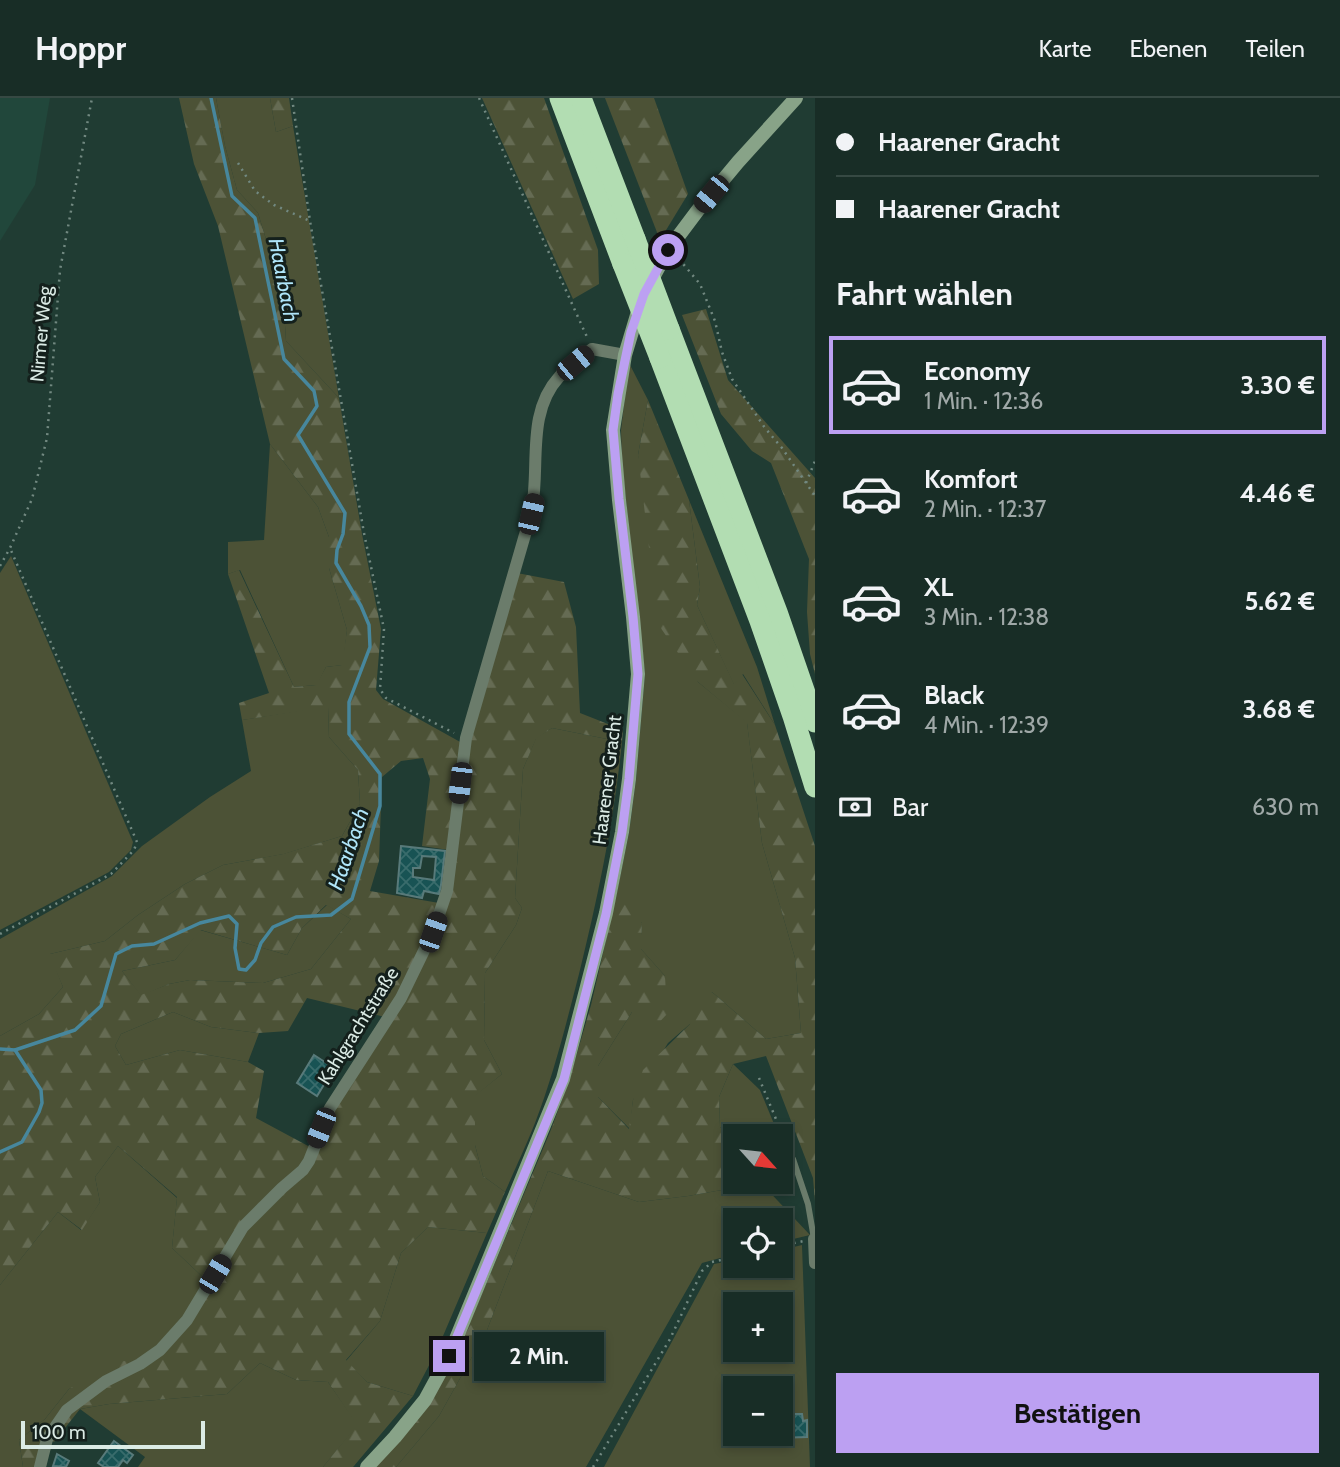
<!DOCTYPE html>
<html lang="de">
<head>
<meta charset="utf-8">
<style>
	body { margin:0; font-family:Cabin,sans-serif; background:#21352e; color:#f1f3f6; height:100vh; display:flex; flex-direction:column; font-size:26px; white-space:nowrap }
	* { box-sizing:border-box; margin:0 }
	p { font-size:23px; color:#9fa8a7 }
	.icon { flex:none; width:38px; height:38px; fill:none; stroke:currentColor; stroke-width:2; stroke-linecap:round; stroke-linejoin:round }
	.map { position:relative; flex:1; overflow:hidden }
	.panel { display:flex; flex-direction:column; background:#182d26; width:525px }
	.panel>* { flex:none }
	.hud { display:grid; align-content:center; height:154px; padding:0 21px; background:#182d26 }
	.needle { width:46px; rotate:117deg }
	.tools { position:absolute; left:723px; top:1026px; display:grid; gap:14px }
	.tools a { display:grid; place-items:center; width:70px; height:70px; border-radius:0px; background:#182d26; box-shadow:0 4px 10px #0003,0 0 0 2px #364943; font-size:35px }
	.scale { position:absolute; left:21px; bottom:18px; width:184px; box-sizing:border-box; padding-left:7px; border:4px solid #dbebe5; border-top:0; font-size:19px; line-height:24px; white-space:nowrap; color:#dbebe5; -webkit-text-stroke:5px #14201c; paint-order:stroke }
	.end { position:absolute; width:32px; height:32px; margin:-16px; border:9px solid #bca0f2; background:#111; box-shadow:0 0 0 4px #111 }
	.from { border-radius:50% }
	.bubble { position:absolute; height:49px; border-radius:0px; background:#182d26; box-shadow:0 4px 10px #0003,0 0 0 2px #364943; font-size:23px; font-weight:800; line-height:49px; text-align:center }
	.car { position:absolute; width:21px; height:42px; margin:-21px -10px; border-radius:9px; box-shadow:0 0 5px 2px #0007; background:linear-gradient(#222 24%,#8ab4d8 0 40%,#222 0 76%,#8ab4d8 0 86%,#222 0) }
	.hud b { display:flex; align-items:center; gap:24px; height:66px; font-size:26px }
	.hud b+b { border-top:2px solid #364943 }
	.hud i { width:18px; height:18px; background:#f1f3f6 }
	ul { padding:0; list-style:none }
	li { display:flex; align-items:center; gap:21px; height:98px; margin:0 14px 10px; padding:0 7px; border:4px solid transparent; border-radius:0px }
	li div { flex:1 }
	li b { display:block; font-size:26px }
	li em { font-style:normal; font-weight:800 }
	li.active { border-color:#bca0f2 }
	li>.icon { width:63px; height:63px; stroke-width:1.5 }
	h2 { padding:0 21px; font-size:32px; line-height:84px }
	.pay { display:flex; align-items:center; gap:18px; height:77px; padding:0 21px; font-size:26px }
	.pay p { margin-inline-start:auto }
	.action { display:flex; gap:14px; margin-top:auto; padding:14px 21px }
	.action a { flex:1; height:80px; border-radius:0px; background:#bca0f2; color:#111; font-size:28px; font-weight:800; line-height:80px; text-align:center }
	header { display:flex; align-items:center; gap:42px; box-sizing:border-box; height:98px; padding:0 35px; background:#182d26; border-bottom:2px solid #364943 }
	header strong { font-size:33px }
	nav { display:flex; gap:38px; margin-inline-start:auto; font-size:24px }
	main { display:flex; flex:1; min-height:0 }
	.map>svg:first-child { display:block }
	.built { fill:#21473b }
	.grass { fill:#4c5236; fill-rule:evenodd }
	.forest { fill:url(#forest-firs); fill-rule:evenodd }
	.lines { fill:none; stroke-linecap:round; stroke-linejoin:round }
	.stream { stroke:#47879d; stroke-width:3.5 }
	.building { fill:url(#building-cross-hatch); stroke:#587a7a; stroke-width:2; fill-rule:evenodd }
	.path { stroke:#728981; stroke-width:2.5; stroke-dasharray:2 5; stroke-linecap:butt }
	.service { stroke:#6b7c6b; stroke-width:6 }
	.minor { stroke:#6b7c6b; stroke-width:12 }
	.secondary { stroke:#88a388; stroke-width:14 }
	.motorway { stroke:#b2ddb2; stroke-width:21 }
	.motorway-bridge { stroke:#b2ddb2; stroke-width:21 }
	.route { stroke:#bca0f2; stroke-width:9 }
	.labels { text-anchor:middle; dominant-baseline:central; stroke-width:6; stroke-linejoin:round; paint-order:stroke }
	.street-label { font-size:19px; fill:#dbebe5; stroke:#14201c }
	.water-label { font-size:21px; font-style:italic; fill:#afe5f9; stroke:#14201c }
</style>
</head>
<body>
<header>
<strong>Hoppr</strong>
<nav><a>Karte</a><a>Ebenen</a><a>Teilen</a></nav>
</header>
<main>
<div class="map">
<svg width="815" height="1369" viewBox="0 0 815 1369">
	<defs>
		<pattern id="forest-firs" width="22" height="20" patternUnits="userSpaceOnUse" patternTransform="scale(1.75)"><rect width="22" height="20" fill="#4c5236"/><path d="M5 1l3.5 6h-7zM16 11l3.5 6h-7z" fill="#656b53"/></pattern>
		<pattern id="building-cross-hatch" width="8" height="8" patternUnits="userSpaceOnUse" patternTransform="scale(1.75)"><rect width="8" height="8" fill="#185354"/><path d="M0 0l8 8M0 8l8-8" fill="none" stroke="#396c6c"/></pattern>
	</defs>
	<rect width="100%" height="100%" fill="#203c33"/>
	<!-- built -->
	<polygon class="built" points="0,0 50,0 35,87 0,143"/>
	<!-- grass -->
	<g class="grass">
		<polygon points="216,0 270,0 276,34 293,28 339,300 286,243 283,197 258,115 237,92 225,48"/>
		<polygon points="629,265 648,302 638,357 698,584 747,624 762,745 795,860 801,935 766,941 712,894 690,926 668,945 633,1002 630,1031 598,999 598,968 632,914 665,878 640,850 642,825 616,799 629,735 636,682 645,576 622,366 621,332"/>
		<polygon points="270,346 318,409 329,439 329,470 347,532 343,567 326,569 317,587 294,589 240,472 228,476 228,444 264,442"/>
		<polygon points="689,402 757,569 775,627 743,576 734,587 697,507 700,489"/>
		<polygon points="11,458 133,744 131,752 109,774 0,832 0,475"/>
		<polygon points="328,608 329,639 358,672 360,706 342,738 284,756 223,767 185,786 138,817 105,843 50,856 63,889 39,916 0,938 0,841 112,778 142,748 210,699 251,673 242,622"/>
		<path d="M 552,630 L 622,644 C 614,722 598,799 579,876 C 566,926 554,976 535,1025 C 526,1048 515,1071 505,1094 L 483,1078 L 475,1047 L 474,998 L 502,976 L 484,942 L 485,875 L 516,827 L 522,810 L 515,800 L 523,671 L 536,640 Z"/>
		<polygon points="327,807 351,821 311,871 263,885 190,882 169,886 141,898 122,873 175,862 200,832 287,857 302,830"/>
		<polygon points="173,914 211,929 259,935 248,964 180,952 126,967 115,948 121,936"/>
		<polygon points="733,966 760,992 779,1038 735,1038 735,1044 720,1029 719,999"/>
		<polygon points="118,1048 177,1100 172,1150 207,1183 184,1220 158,1249 138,1264 69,1291 45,1321 19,1342 23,1369 0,1369 0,1187 58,1114 81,1132 100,1104 95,1079"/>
		<polygon points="548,1073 639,1104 688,1098 761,1085 810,1137 781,1144 780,1122 735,1122 735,1156 702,1165 586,1369 396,1369 439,1318 487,1232"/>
		<polygon points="428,1129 487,1135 437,1252 413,1298 367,1284 346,1263 380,1223 401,1155"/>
		<path d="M 802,1147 L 810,1369 L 604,1369 L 714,1166 L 735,1162 L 735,1167 L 780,1167 L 781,1152 ZM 735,1206 L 780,1206 L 780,1251 L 735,1251 ZM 735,1290 L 780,1290 L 780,1335 L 735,1335 Z"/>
		<polygon points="260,1265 296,1282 328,1284 358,1327 323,1369 138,1369 145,1359 80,1311 109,1306 227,1296"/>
	</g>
	<!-- forest -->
	<g class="forest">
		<path d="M 179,0 L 216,0 L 225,48 L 237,92 L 258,115 L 283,197 L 286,243 L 339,300 L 362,436 L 381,531 L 376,592 L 383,601 L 462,645 L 449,752 L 422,748 L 430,681 L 423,660 L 401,663 L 382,679 L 379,763 L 370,793 L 439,805 L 430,833 L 385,919 L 307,900 L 288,933 L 259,935 L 211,929 L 173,914 L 121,936 L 115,948 L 126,967 L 180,952 L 248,964 L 264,973 L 256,1020 L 310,1049 L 306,1063 L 280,1087 L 207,1183 L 172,1150 L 177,1099 L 118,1048 L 95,1079 L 100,1104 L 82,1132 L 58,1114 L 0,1187 L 0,938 L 39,916 L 63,889 L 56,873 L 33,867 L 50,856 L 105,843 L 138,817 L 185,786 L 223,767 L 283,756 L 342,738 L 360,706 L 358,672 L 329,639 L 328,609 L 242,622 L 239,605 L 269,595 L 228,476 L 239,472 L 294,589 L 316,587 L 326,569 L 342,567 L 347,532 L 329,470 L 329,439 L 318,409 L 270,346 L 218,128 L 194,66 ZM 326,807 L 351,821 L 311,871 L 263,885 L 190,882 L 169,886 L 141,897 L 122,873 L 175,862 L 201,832 L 287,857 L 302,830 Z"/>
		<polygon points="270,0 289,0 293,28 276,34"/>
		<polygon points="482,0 544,0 598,152 599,186 573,201"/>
		<polygon points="605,0 654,0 688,96 660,142"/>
		<polygon points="706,211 728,282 815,380 815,576 810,556 807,514 809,461 771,365 752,353 721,316 682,217"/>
		<polygon points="648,302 689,402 700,489 697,507 734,586 742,576 775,627 815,748 815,1103 813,1080 766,958 733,966 719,999 720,1029 735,1044 735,1083 761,1083 761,1085 688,1098 639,1104 548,1073 487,1232 439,1318 396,1369 376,1369 455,1260 550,1034 569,983 591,907 616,799 632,808 642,825 641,851 665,878 667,916 650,934 632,914 598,968 598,999 629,1031 633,1002 643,972 690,926 694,900 712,894 766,941 801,935 795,860 762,745 747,625 698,584 658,526 638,357"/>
		<polygon points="517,475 564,484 576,529 580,615 623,632 622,644 552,630 536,641 523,671 515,800 522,810 516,827 485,875 484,942 502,976 475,998 475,1047 483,1078 505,1094 487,1135 428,1129 401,1155 380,1223 346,1262 367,1284 413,1298 353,1369 323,1369 357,1327 328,1284 296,1282 260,1265 227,1296 109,1306 80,1311 54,1344 50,1342 69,1314 108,1286 163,1254 246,1131 284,1093 333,1013 436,835 470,642"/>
		<polygon points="123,1263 138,1264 65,1310 37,1369 23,1369 19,1342 45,1321 69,1291 104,1270"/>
	</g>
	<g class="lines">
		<!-- stream -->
		<g class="stream">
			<polyline points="0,951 15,952 75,932 101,908 116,856 132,848 154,846 200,825 229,818 237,826 235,850 239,871 246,872 255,862 261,845 273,829 296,819 331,817 352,801 380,708 380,676 349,636 349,604 370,549 369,527 361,508 336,465 337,452 343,436 345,415 298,337 317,308 314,293 284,261 255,120 232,98 211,0"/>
			<polyline points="0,1054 22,1044 39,1014 42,1005 41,992 15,952"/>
		</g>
	</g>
	<!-- building -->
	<g class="building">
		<path d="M 401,748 L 445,753 L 441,787 L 439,796 L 424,793 L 422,800 L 397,795 ZM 422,758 L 436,759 L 434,782 L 413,779 L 413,770 L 420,770 Z"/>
		<polygon points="314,957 334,970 317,998 297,985"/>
		<polygon points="792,1316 802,1316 803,1323 807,1322 807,1339 775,1340 774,1335 780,1335 780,1320 792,1320"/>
		<polygon points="114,1343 133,1357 127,1365 123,1362 118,1369 104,1369 98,1365"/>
		<polygon points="57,1356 69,1363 66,1369 53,1368"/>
	</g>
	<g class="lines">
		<!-- path -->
		<g class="path">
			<polyline points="292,0 310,123 364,435 384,531 380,591 386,600 454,635"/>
			<polyline points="479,0 587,239"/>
			<polyline points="238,65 255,93 274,107 310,123"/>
			<polyline points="679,161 700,186 715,223 722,254 732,281 765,330 782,350 815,398"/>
			<polyline points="806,385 815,363"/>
			<polyline points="0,468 10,450 32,401 47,340 60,172 92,0"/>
			<polyline points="0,836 111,776 134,752 137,744 10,450"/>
			<polyline points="759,980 790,1055"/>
			<polyline points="780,1148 804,1143"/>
			<polyline points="593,1369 670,1241 702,1173 712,1164 735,1159"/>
		</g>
		<!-- service -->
		<polyline class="service" points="793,1061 808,1106 814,1141"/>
		<!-- minor -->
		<g class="minor">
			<polyline points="814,1141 815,1165"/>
			<path d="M 40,1369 L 47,1341 L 67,1312 L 106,1283 L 140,1266 L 160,1252 L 187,1222 L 243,1129 L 282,1090 L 303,1072 L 309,1063 L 330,1010 L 401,900 L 433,834 L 447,793 L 466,640 L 531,416 C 541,372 525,316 559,279 C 568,268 581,260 592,251 L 625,257"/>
		</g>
		<!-- secondary -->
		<g class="secondary">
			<polyline points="650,185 668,152 698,112 738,64 796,0"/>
			<polyline points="367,1369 395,1339 425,1302 449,1258 563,981 606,815 622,734 629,681 638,576 633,519 619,402 613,332 625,257 640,207"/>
		</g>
		<!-- motorway -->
		<g class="motorway">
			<polyline points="560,0 623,166"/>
			<polyline points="581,0 635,141"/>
			<polyline points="669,231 777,514 815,624"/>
			<polyline points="660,260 760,523 793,618 815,689"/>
		</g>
		<!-- motorway-bridge -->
		<g class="motorway-bridge">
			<polyline points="635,141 669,231"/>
			<polyline points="623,166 660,260"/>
		</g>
	</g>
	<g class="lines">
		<!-- route -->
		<polyline class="route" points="449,1258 564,981 606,816 622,734 629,681 638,576 633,519 619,401 613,332 618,296 631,234 644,196 668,152"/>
	</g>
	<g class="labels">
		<!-- street labels -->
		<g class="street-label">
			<text transform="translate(41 236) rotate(-85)">Nirmer Weg</text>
			<text transform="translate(607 682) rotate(-83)">Haarener Gracht</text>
			<text transform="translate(358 928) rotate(-58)">Kahlgrachtstraße</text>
		</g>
		<!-- water labels -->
		<g class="water-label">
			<text transform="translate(284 182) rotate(79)">Haarbach</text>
			<text transform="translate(348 751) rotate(-71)">Haarbach</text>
		</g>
	</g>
</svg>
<div class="tools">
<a><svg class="needle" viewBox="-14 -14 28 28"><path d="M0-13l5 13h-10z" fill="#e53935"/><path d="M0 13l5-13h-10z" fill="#9fa8a7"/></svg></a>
<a><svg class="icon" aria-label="locate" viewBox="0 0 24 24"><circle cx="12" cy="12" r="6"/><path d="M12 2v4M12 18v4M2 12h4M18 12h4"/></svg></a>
<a>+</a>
<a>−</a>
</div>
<div class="scale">100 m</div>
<i class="end from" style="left:668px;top:152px"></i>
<i class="end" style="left:449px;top:1258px"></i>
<div class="bubble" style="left:474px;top:1234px;width:130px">2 Min.</div>
<i class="car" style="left:711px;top:96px;rotate:220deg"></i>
<i class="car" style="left:575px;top:265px;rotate:50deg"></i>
<i class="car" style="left:531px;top:416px;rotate:13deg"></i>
<i class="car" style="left:460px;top:685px;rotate:187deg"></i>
<i class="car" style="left:433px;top:834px;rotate:19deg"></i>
<i class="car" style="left:321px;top:1030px;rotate:202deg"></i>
<i class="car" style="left:215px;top:1176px;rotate:31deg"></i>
</div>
<section class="panel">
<div class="hud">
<b><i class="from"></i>Haarener Gracht</b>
<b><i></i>Haarener Gracht</b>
</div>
<h2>Fahrt wählen</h2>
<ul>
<li class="active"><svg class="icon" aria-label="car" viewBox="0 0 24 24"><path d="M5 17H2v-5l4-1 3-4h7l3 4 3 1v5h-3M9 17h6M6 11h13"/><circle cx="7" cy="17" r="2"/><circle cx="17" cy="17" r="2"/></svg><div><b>Economy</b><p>1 Min. · 12:36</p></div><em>3.30 €</em></li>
<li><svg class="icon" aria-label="car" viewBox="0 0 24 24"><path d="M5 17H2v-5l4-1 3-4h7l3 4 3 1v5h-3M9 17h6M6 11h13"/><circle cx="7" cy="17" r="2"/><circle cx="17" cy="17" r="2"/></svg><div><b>Komfort</b><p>2 Min. · 12:37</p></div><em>4.46 €</em></li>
<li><svg class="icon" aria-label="car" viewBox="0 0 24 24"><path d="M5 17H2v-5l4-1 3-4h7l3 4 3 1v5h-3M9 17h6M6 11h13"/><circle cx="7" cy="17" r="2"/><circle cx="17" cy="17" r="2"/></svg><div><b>XL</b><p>3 Min. · 12:38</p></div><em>5.62 €</em></li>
<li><svg class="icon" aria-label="car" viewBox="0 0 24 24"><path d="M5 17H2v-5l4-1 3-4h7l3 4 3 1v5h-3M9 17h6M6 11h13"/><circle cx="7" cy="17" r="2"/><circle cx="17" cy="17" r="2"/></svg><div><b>Black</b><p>4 Min. · 12:39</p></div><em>3.68 €</em></li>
</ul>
<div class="pay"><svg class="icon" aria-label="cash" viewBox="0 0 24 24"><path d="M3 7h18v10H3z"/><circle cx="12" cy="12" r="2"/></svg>Bar<p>630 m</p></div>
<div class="action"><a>Bestätigen</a></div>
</section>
</main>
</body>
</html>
